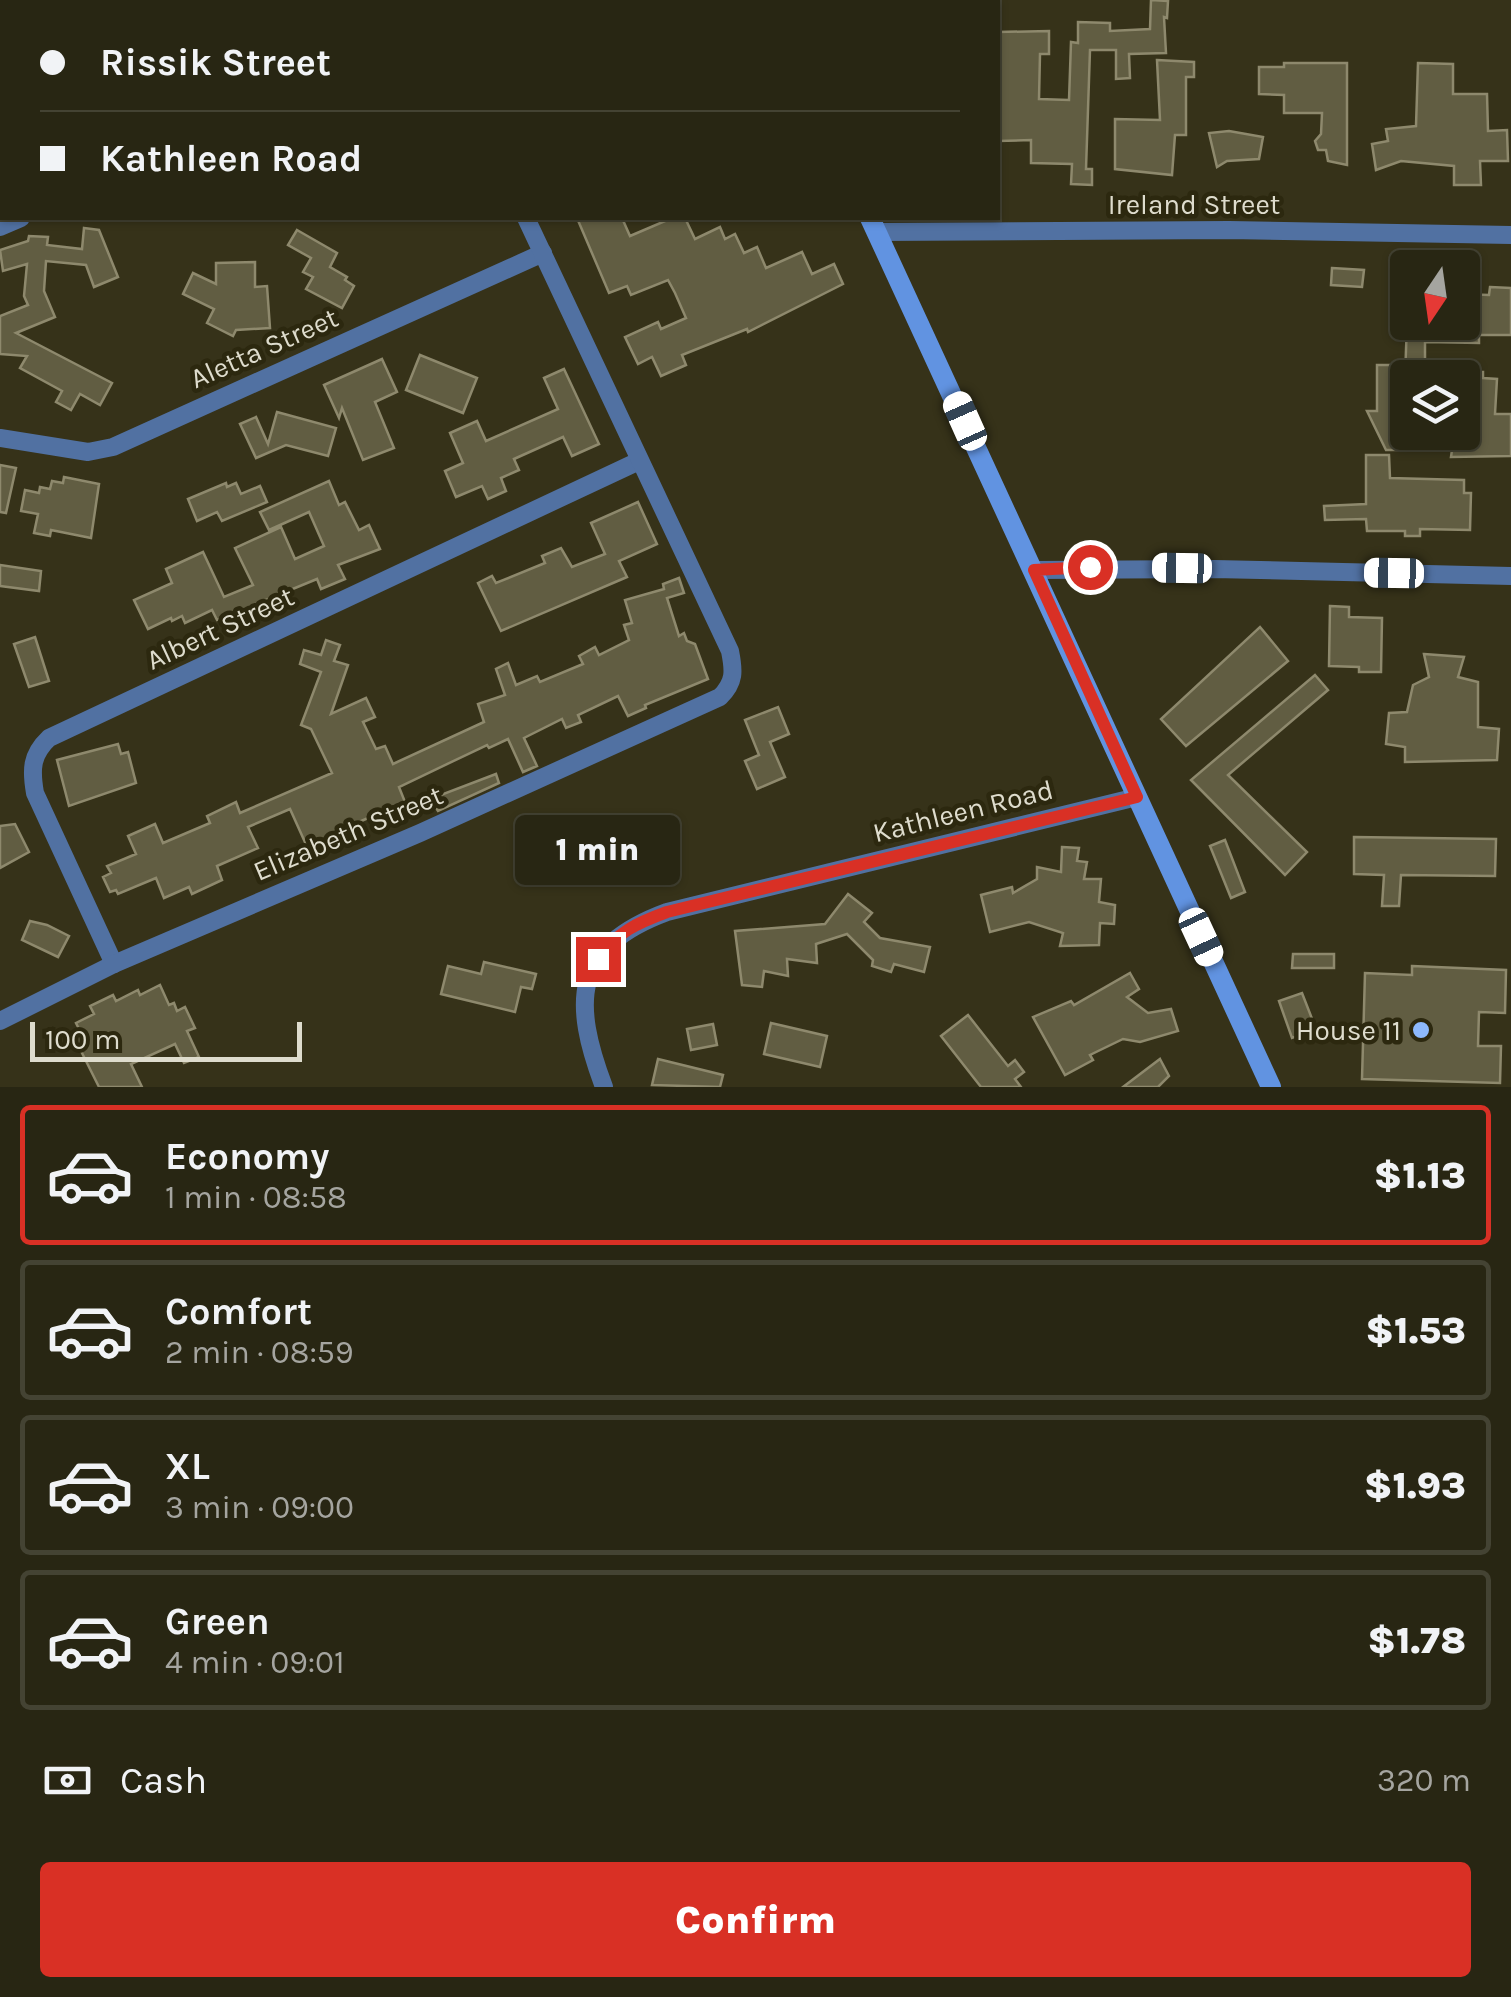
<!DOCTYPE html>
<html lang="en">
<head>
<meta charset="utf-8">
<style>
	body { margin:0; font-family:Karla,sans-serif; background:#343221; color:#f1f3f6; height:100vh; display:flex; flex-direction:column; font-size:38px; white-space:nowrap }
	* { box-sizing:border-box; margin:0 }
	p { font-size:32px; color:#a5a5a0 }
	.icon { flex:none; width:55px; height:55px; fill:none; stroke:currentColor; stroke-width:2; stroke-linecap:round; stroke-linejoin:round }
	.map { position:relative; height:1087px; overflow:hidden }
	.panel { display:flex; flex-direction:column; background:#282613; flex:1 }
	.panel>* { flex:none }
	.hud { position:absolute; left:0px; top:0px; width:1000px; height:220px; box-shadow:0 2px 8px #0004,0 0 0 2px #444333; display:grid; align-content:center; height:220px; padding:0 40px; background:#282613 }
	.needle { width:65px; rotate:193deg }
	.buttons { position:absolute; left:1390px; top:250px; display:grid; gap:20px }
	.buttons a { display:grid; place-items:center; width:90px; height:90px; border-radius:10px; background:#282613; box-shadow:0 2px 8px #0004,0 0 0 2px #444333; font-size:50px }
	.scale { position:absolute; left:30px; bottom:25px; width:272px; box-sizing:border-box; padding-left:10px; border:5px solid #dedccd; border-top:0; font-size:28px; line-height:35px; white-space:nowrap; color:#dedccd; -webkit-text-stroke:8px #2c280f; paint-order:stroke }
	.end { position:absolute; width:45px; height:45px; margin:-22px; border:12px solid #d93025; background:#fff; box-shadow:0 0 0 5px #fff }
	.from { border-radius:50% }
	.bubble { position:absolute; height:70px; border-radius:10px; background:#282613; box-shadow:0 2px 8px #0004,0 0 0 2px #444333; font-size:32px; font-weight:800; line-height:70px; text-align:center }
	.car { position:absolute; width:30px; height:60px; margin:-30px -15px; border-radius:12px; box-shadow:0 0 8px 2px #0007; background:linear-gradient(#fff 24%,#345 0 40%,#fff 0 76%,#345 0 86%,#fff 0) }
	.hud b { display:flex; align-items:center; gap:35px; height:95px; font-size:38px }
	.hud b+b { border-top:2px solid #444333 }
	.hud i { width:25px; height:25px; background:#f1f3f6 }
	ul { padding:18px 0 0; list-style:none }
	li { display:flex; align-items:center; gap:30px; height:140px; margin:0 20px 15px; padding:0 20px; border:5px solid #444333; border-radius:10px }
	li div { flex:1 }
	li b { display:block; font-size:38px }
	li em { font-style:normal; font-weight:800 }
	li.on { border-color:#d93025 }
	li>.icon { width:90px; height:90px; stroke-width:1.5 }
	.pay { display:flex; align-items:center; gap:25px; height:110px; padding:0 40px; font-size:38px }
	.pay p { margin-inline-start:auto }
	.button { display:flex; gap:20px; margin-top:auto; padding:20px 40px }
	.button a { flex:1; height:115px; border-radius:10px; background:#d93025; color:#fff; font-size:40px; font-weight:800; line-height:115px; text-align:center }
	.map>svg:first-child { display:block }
	.building { fill:#615d42; stroke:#8e896d; stroke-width:2.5 }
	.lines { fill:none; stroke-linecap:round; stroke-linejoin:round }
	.street { stroke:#5171a2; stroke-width:18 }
	.secondary { stroke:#6193e1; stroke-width:20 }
	.route { stroke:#d93025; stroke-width:12 }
	.poi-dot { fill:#8db9fc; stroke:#2c280f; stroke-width:4 }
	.labels { text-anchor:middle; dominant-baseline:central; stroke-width:9; stroke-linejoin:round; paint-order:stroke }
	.street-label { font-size:28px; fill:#dedccd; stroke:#2c280f }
	.poi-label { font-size:28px; fill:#dedccd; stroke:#2c280f; text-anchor:end }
</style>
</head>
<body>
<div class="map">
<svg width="1511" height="1087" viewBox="0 0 1511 1087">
	<rect width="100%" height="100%" fill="#363219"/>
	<!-- building -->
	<g class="building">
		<polygon points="1151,0 1168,1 1167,18 1164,17 1166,53 1129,54 1130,78 1116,79 1116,50 1090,50 1086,169 1092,169 1092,185 1071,184 1072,164 1031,163 1031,140 998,141 998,32 1049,31 1049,54 1040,54 1039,99 1069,100 1071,42 1078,43 1078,22 1110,23 1110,31 1150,29"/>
		<polygon points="1157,60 1194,62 1194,77 1186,77 1186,135 1175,135 1172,175 1115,169 1115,119 1160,120"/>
		<polygon points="1284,63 1347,63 1347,165 1328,161 1326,150 1318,150 1315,141 1321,134 1322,113 1284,113 1284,95 1259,94 1259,67 1284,67"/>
		<polygon points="1418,63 1453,64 1453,94 1487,94 1488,131 1507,130 1508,161 1480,161 1481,185 1454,185 1454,166 1401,161 1376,170 1372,144 1388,141 1386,129 1416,126"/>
		<polygon points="1229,131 1263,137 1259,159 1227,161 1217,167 1209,133"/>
		<polygon points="577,218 622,218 630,236 672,218 685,218 695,239 720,227 725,239 735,234 744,253 757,247 766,268 802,252 812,274 834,264 843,284 748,332 747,329 682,355 686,365 661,376 652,357 638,364 625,337 658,322 661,329 686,318 675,293 668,280 631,295 627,286 609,293"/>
		<polygon points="84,228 99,230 118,277 94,287 86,265 46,261 44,291 55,317 16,333 112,383 100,405 80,394 71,410 56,402 62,391 20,368 27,356 0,354 0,316 28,305 24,296 27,264 3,271 0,250 28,241 29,236 48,237 47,245 82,249"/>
		<polygon points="297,230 337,253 330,267 347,277 345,280 354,286 342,308 306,289 313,277 303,272 311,258 288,245"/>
		<polygon points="255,262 255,287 267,286 270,328 236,330 233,336 207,323 214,309 183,294 193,273 216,284 216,263"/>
		<polygon points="1332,268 1364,270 1362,287 1331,285"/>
		<polygon points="1490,287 1511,288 1511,335 1479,335 1479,343 1425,342 1425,378 1405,378 1407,322 1462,322 1462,294 1489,295"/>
		<polygon points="420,355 477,378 463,413 406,390"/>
		<polygon points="382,359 397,392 375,402 394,448 363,460 342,408 339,418 324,385"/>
		<polygon points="1377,365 1394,365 1395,412 1408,413 1408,432 1462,432 1462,372 1483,372 1483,378 1497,379 1495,414 1511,414 1511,456 1451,457 1452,450 1386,450 1367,411 1377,411"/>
		<polygon points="564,369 599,444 572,456 563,437 514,459 519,470 501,478 506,491 488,499 482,486 456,497 445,471 463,463 450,433 477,421 486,441 558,409 544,378"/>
		<polygon points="277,412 336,428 328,456 286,445 256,458 240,424 256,417 268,444"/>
		<polygon points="1366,455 1389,455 1390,478 1464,480 1464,493 1471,493 1470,530 1420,529 1420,536 1405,536 1405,531 1367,531 1366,519 1325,520 1324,506 1366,504"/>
		<polygon points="0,465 16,468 6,513 0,512"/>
		<polygon points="64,477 99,484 91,538 51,530 50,536 34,533 38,514 21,511 25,490 39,493 40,487 50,489 52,481 63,483"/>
		<polygon points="329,481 339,505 345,502 359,530 369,525 380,549 338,565 345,579 321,589 317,579 217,620 212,610 185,623 182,616 172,621 171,618 148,629 134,600 172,583 166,569 203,552 224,597 253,585 235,548 281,527 295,559 324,546 309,512 269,530 260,512"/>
		<polygon points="226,483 227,487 236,483 241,494 260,486 267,502 222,521 217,512 197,521 188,499"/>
		<polygon points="638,502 657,544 619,561 627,577 501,631 478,583 492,576 496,583 545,563 542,556 561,548 572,567 605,554 591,523"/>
		<polygon points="0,565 41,571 39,591 0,586"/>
		<polygon points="679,578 684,593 667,598 679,636 684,633 687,641 695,644 708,679 645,705 646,708 628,716 618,696 578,715 581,722 566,728 562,719 524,738 537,766 523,772 508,739 489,748 487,745 399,787 407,807 382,818 380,813 340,830 343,836 309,851 290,809 248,827 258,848 217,866 222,880 192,894 189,887 164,898 156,878 118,894 116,890 110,892 103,877 111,873 107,866 136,854 128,836 155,824 163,843 210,823 207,816 236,802 240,813 332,773 311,729 301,725 321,672 300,664 304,650 321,655 326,640 340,645 334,661 348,665 331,714 366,698 375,717 363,722 376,749 385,746 393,764 484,722 478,704 505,695 496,669 508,663 516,685 537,676 540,682 583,664 579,656 595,647 599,655 629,640 624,625 632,623 625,600 664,589 663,584"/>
		<polygon points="1330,606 1349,607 1349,617 1382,618 1381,672 1359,672 1359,667 1329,666"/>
		<polygon points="1260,627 1288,661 1186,746 1161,719"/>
		<polygon points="35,637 49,681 29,687 14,644"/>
		<polygon points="1424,654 1464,657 1458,677 1478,682 1478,727 1499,729 1497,760 1405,762 1405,747 1386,744 1389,713 1407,712 1413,685 1429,677"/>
		<polygon points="1315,675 1328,690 1228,775 1307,852 1285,875 1191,780"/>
		<polygon points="778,707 789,734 770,742 785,777 757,789 745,761 759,755 745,720"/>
		<polygon points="118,744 121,754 128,752 136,783 69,806 57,760"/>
		<polygon points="496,774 499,783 438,811 430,799"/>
		<polygon points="15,824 29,852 0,868 0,826"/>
		<polygon points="1354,837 1496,839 1495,876 1401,875 1399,906 1382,906 1384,875 1354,874"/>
		<polygon points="1225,840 1245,892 1231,898 1210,846"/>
		<polygon points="1062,847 1079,848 1077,861 1087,862 1084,879 1101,879 1099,902 1115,905 1114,924 1100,923 1099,945 1060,946 1063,933 1029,922 990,932 981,895 1012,887 1013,893 1037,879 1037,867 1061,872"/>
		<polygon points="848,894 872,913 864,922 880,938 930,947 924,972 894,964 891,972 872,966 873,960 847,934 816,944 817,963 787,959 788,976 764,971 762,987 742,985 735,931 825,924"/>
		<polygon points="30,921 47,925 69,936 58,957 22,940"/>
		<polygon points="1293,954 1334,954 1334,968 1292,968"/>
		<polygon points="484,962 536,974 532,989 521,987 515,1012 441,994 448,966 481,974"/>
		<polygon points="1412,966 1506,970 1505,1013 1479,1012 1478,1046 1501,1046 1500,1083 1362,1079 1365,973 1412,975"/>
		<polygon points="1130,973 1139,989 1127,997 1148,1013 1171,1009 1178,1031 1140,1042 1123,1039 1090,1055 1093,1060 1065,1075 1033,1017 1071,1001 1074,1005"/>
		<polygon points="160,985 169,1005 174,1003 177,1011 185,1007 195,1028 187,1031 199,1057 184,1063 175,1044 131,1064 142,1087 99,1087 72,1033 79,1029 76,1023 94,1014 90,1006 113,995 116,1001 138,990 140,995"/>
		<polygon points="1302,993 1316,1029 1292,1038 1279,1001"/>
		<polygon points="968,1015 1008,1066 1015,1060 1024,1072 1015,1079 1021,1087 981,1087 941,1036"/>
		<polygon points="771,1023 827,1036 820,1067 764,1054"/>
		<polygon points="713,1024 717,1045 691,1050 687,1029"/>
		<polygon points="658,1059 723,1075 720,1087 652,1085"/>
		<polygon points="1160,1059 1169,1076 1158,1087 1123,1087"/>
	</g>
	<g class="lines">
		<!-- street -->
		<g class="street">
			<polyline points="425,0 426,2"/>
			<polyline points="0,227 21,218"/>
			<polyline points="877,232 1229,230 1511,235"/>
			<polyline points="0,438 88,452 113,447 543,253"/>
			<polyline points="1034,570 1214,569 1511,576"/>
			<path d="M 114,964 L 35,793 C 31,770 31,755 49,738 L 639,461"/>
			<path d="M 0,1021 L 114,964 L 420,833 L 720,697 C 735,682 734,671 730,651 L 526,218"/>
			<path d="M 604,1087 C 572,1002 572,947 667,912 L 1137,797"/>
		</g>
		<!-- secondary -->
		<g class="secondary">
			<polyline points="771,0 772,2"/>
			<polyline points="870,218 1271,1087"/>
		</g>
	</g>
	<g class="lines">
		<!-- route -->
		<path class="route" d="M 598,959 C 617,932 637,923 667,912 L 1137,797 L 1034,570 L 1090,567"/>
	</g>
	<!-- markers -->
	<circle class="poi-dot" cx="1421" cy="1030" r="10"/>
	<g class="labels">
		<!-- street labels -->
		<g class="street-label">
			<text x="1194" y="204">Ireland Street</text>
			<text transform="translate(264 348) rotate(-24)">Aletta Street</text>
			<text transform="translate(220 628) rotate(-25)">Albert Street</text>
			<text transform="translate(963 811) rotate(-14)">Kathleen Road</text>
			<text transform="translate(348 833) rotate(-23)">Elizabeth Street</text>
		</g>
		<!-- poi labels -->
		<g class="poi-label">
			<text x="1401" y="1030">House 11</text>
		</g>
	</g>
</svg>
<div class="buttons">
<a><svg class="needle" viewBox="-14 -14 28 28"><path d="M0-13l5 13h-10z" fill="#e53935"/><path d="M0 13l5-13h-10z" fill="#a5a5a0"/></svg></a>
<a><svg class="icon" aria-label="layers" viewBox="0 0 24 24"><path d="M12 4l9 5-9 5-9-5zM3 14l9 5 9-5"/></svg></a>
</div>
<div class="scale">100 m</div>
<i class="end from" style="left:1090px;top:567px"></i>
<i class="end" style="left:598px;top:959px"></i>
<div class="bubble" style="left:515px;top:815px;width:165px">1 min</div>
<i class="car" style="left:965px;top:421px;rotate:336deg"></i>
<i class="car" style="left:1182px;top:568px;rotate:271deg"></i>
<i class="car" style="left:1394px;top:573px;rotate:271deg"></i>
<i class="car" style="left:1201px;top:937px;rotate:155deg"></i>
<div class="hud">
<b><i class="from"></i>Rissik Street</b>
<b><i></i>Kathleen Road</b>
</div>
</div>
<section class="panel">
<ul>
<li class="on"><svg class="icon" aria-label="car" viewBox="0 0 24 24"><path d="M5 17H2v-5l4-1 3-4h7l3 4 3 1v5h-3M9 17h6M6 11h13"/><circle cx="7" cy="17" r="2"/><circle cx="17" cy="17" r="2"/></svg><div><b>Economy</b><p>1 min · 08:58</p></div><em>$1.13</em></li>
<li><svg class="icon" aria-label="car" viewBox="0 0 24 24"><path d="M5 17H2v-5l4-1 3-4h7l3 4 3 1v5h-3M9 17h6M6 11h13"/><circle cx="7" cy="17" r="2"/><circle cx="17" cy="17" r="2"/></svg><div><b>Comfort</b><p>2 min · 08:59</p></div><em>$1.53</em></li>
<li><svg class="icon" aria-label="car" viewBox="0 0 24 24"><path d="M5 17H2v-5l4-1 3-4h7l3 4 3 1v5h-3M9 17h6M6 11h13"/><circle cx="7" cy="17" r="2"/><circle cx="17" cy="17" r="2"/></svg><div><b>XL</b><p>3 min · 09:00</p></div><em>$1.93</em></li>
<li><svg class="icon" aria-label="car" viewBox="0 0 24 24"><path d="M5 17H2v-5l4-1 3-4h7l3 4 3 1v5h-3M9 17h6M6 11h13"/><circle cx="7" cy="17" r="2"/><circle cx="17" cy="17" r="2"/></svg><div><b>Green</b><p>4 min · 09:01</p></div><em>$1.78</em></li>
</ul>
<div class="pay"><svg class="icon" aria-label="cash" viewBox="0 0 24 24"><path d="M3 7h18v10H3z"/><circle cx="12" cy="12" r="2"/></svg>Cash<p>320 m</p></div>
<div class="button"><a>Confirm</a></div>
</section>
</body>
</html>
